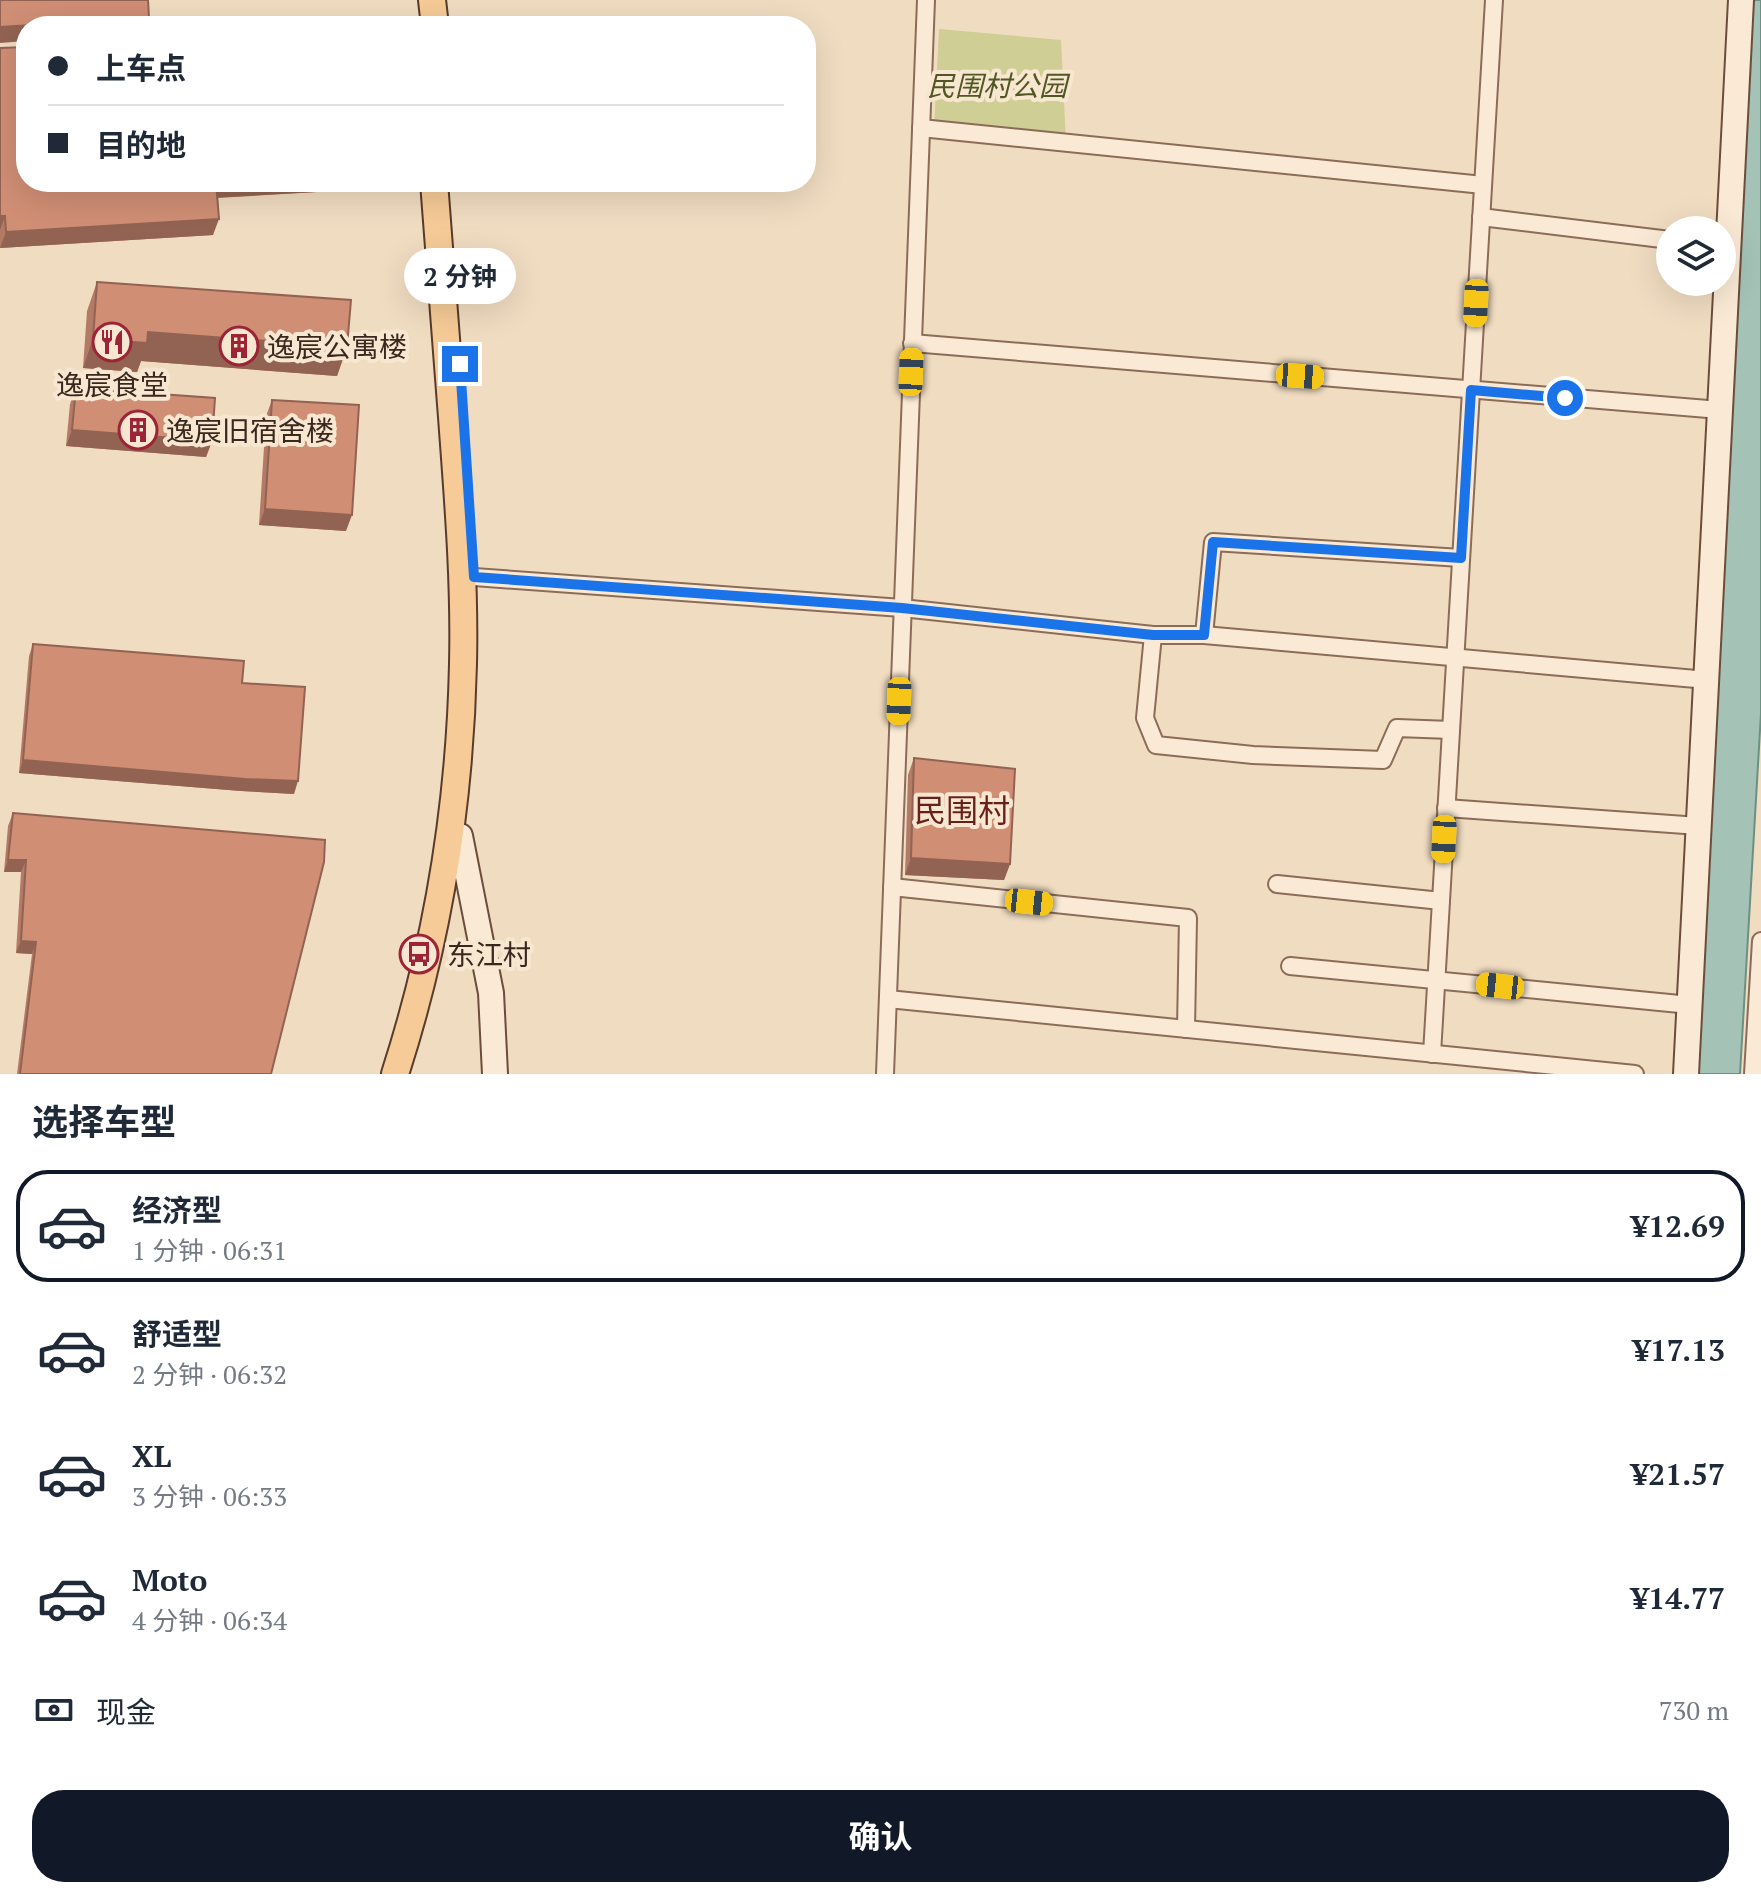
<!DOCTYPE html>
<html lang="zh">
<head>
<meta charset="utf-8">
<style>
	body { margin:0; font-family:"PT Serif","Noto Sans SC",serif; background:#f6f6f7; color:#1f2937; height:100vh; display:flex; flex-direction:column; font-size:30px; white-space:nowrap }
	* { box-sizing:border-box; margin:0 }
	p { font-size:26px; color:#747a83 }
	.icon { flex:none; width:44px; height:44px; fill:none; stroke:currentColor; stroke-width:2; stroke-linecap:round; stroke-linejoin:round }
	.map { position:relative; height:1074px; overflow:hidden }
	.drawer { display:flex; flex-direction:column; background:#fff; flex:1 }
	.drawer>* { flex:none }
	.banner { position:absolute; left:16px; top:16px; width:800px; height:176px; border-radius:32px; box-shadow:0 8px 32px #0002; display:grid; align-content:center; height:176px; padding:0 32px; background:#fff }
	.tools { position:absolute; left:1656px; top:216px; display:grid; gap:16px }
	.tools a { display:grid; place-items:center; width:80px; height:80px; border-radius:50%; background:#fff; box-shadow:0 8px 32px #0002; font-size:40px }
	.end { position:absolute; width:36px; height:36px; margin:-18px; border:10px solid #1a73e8; background:#fff; box-shadow:0 0 0 4px #fff }
	.from { border-radius:50% }
	.bubble { position:absolute; height:56px; border-radius:28px; background:#fff; box-shadow:0 8px 32px #0002; font-size:26px; font-weight:700; line-height:56px; text-align:center }
	.car { position:absolute; width:24px; height:48px; margin:-24px -12px; border-radius:10px; box-shadow:0 0 6px 2px #0007; background:linear-gradient(#f5c518 24%,#345 0 40%,#f5c518 0 76%,#345 0 86%,#f5c518 0) }
	.banner b { display:flex; align-items:center; gap:28px; height:76px; font-size:30px }
	.banner b+b { border-top:2px solid #e0e1e3 }
	.banner i { width:20px; height:20px; background:#1f2937 }
	ul { padding:0; list-style:none }
	li { display:flex; align-items:center; gap:24px; height:112px; margin:0 16px 12px; padding:0 16px; border:4px solid transparent; border-radius:32px }
	li div { flex:1 }
	li b { display:block; font-size:30px }
	li em { font-style:normal; font-weight:700 }
	li.current { border-color:#111827 }
	li>.icon { width:72px; height:72px; stroke-width:1.5 }
	h2 { padding:0 32px; font-size:36px; line-height:96px }
	.pay { display:flex; align-items:center; gap:20px; height:88px; padding:0 32px; font-size:30px }
	.pay p { margin-inline-start:auto }
	.primary-button { display:flex; gap:16px; margin-top:auto; padding:16px 32px }
	.primary-button a { flex:1; height:92px; border-radius:32px; background:#111827; color:#fff; font-size:32px; font-weight:700; line-height:92px; text-align:center }
	.map>svg:first-child { display:block }
	.green { fill:#cfce94 }
	.water { fill:#a4c2b5; stroke:#6a9182; stroke-width:2 }
	.lines { fill:none; stroke-linecap:round; stroke-linejoin:round }
	.street-casing { stroke:#8b6c58; stroke-width:20 }
	.secondary-casing { stroke:#6c4d3b; stroke-width:28 }
	.primary-casing { stroke:#583b2c; stroke-width:30 }
	.street { stroke:#faead5; stroke-width:16 }
	.secondary { stroke:#faead5; stroke-width:24 }
	.primary { stroke:#f6cb97; stroke-width:26 }
	.wall { fill:#b37a65 }
	.shaded-wall { fill:#926352 }
	.building { fill:#d08e75; stroke:#926352; stroke-width:2 }
	.route { stroke:#1a73e8; stroke-width:10 }
	.labels { text-anchor:middle; dominant-baseline:central; stroke-width:8; stroke-linejoin:round; paint-order:stroke }
	.park-label { font-size:28px; font-style:italic; fill:#515722; stroke:#f7e7d1 }
	.poi-label { font-size:28px; fill:#3a271d; stroke:#f7e7d1; text-anchor:start }
	.quarter-label { font-size:32px; fill:#691f1a; stroke:#f7e7d1 }
</style>
</head>
<body>
<div class="map">
<svg width="1761" height="1074" viewBox="0 0 1761 1074">
	<rect width="100%" height="100%" fill="#f0dcc1"/>
	<!-- green -->
	<polygon class="green" points="939,29 1061,40 1066,142 934,129"/>
	<!-- water -->
	<polygon class="water" points="1753,0 1761,0 1761,713 1740,1074 1689,1074"/>
	<g class="lines">
		<!-- street casing -->
		<g class="street-casing">
			<g id="street">
				<polyline points="921,128 1483,185"/>
				<polyline points="1481,217 1670,240"/>
				<polyline points="912,343 1720,410"/>
				<polyline points="474,577 902,608 1153,635 1204,635 1707,680"/>
				<polyline points="1153,635 1145,718 1156,745 1253,755 1383,760 1397,728 1451,730"/>
				<polyline points="1204,635 1213,542 1461,558"/>
				<polyline points="1446,808 1699,826"/>
				<polyline points="1277,884 1441,901"/>
				<polyline points="892,887 1188,918 1186,1029"/>
				<polyline points="1290,966 1690,1005"/>
				<polyline points="888,999 1635,1074"/>
				<polyline points="1432,1054 1494,0"/>
				<polyline points="885,1074 926,0"/>
				<polyline points="1753,1074 1761,941"/>
			</g>
		</g>
		<!-- secondary casing -->
		<g class="secondary-casing">
			<g id="secondary">
				<polyline points="460,836 491,993 495,1074"/>
				<polyline points="1686,1074 1741,0"/>
			</g>
		</g>
		<!-- primary casing -->
		<g class="primary-casing">
			<g id="primary">
				<polyline points="432,0 435,26"/>
				<path d="M 395,1074 C 438,941 460,804 463,664 C 465,582 458,499 452,417 C 446,339 440,260 434,182"/>
			</g>
		</g>
		<!-- street -->
		<use href="#street" class="street"/>
		<!-- secondary -->
		<use href="#secondary" class="secondary"/>
		<!-- primary -->
		<use href="#primary" class="primary"/>
	</g>
	<!-- wall -->
	<g class="wall">
		<polygon points="0,48 351,190 217,198 213,235 0,248"/>
		<polygon points="97,282 347,347 337,376 141,361 137,372 83,368 87,311"/>
		<polygon points="76,388 212,441 206,457 66,446 70,404"/>
		<polygon points="272,400 346,531 259,525 266,416"/>
		<polygon points="33,644 242,683 294,794 241,791 19,773 29,656"/>
		<polygon points="914,758 1010,864 1004,880 905,875 908,775"/>
		<polygon points="13,813 271,1074 17,1074 32,954 16,953 21,872 4,872 8,826"/>
	</g>
	<!-- shaded-wall -->
	<g class="shaded-wall">
		<polygon points="149,18 146,26 26,26 26,41 0,43 0,27"/>
		<polygon points="216,182 354,182 351,190 210,198"/>
		<polygon points="0,216 5,216 0,230"/>
		<polygon points="219,219 213,235 0,248 6,232"/>
		<polygon points="148,332 347,347 337,376 141,361 137,372 83,368 93,339"/>
		<polygon points="72,430 212,441 206,457 66,446"/>
		<polygon points="265,509 352,515 346,531 259,525"/>
		<polygon points="23,760 298,781 294,794 241,791 19,773"/>
		<polygon points="911,858 1010,864 1004,880 905,875"/>
		<polygon points="8,860 26,860 21,872 4,872"/>
		<polygon points="21,941 36,942 32,954 16,953"/>
	</g>
	<!-- building -->
	<g class="building">
		<polygon points="0,0 148,0 149,18 0,27"/>
		<polygon points="26,47 26,182 216,182 219,219 6,232 5,216 0,216 0,48"/>
		<polygon points="97,282 351,300 347,347 148,332 147,343 93,339"/>
		<polygon points="76,388 215,398 212,441 72,430"/>
		<polygon points="272,400 359,405 352,515 265,509"/>
		<polygon points="33,644 244,661 242,683 305,687 298,781 245,779 23,760"/>
		<polygon points="914,758 1015,769 1010,864 911,858"/>
		<polygon points="13,813 325,840 324,862 271,1074 20,1074 36,942 21,941 26,860 8,860"/>
	</g>
	<g class="lines">
		<!-- route -->
		<polyline class="route" points="460,364 474,577 902,608 1153,635 1204,635 1213,542 1461,558 1471,390 1565,398"/>
	</g>
	<!-- icons -->
	<defs>
		<g id="restaurant-ring" transform="scale(2)"><circle r="9.5" fill="#f7e7d1" stroke="#9d2436" stroke-width="1.5"/><path d="M-5-6h1v4h1v-4h1v4h1v-4h1v5L-1.5 .5V6h-2V.5L-5-1ZM5-6V6H3V1.5H1.5Q1.5-4 5-6Z" fill="#9d2436"/></g>
		<g id="building-ring" transform="scale(2)"><circle r="9.5" fill="#f7e7d1" stroke="#9d2436" stroke-width="1.5"/><path d="M-4-6H4V6H1V3H-1V6H-4ZM-2.5-4.3h1.7v1.8h-1.7ZM.8-4.3h1.7v1.8H.8ZM-2.5-1h1.7V.8h-1.7ZM.8-1h1.7V.8H.8Z" fill="#9d2436"/></g>
		<g id="bus-ring" transform="scale(2)"><circle r="9.5" fill="#f7e7d1" stroke="#9d2436" stroke-width="1.5"/><path d="M-5-6H5V4H4V6H2V4H-2V6H-4V4H-5ZM-3.5-4V0h7V-4ZM-3.5 1.2v1.5H-2V1.2ZM2 1.2v1.5H3.5V1.2Z" fill="#9d2436"/></g>
	</defs>
	<g fill-rule="evenodd">
		<use href="#restaurant-ring" x="112" y="342"/>
		<use href="#building-ring" x="239" y="346"/>
		<use href="#building-ring" x="138" y="430"/>
		<use href="#bus-ring" x="419" y="954"/>
	</g>
	<g class="labels">
		<!-- park labels -->
		<g class="park-label">
			<text x="997" y="85">民围村公园</text>
		</g>
		<!-- poi labels -->
		<g class="poi-label">
			<text x="267" y="346">逸宸公寓楼</text>
			<text x="112" y="384" text-anchor="middle">逸宸食堂</text>
			<text x="166" y="430">逸宸旧宿舍楼</text>
			<text x="447" y="954">东江村</text>
		</g>
		<!-- quarter labels -->
		<g class="quarter-label">
			<text x="962" y="810">民围村</text>
		</g>
	</g>
</svg>
<div class="tools">
<a><svg class="icon" aria-label="layers" viewBox="0 0 24 24"><path d="M12 4l9 5-9 5-9-5zM3 14l9 5 9-5"/></svg></a>
</div>
<i class="end from" style="left:1565px;top:398px"></i>
<i class="end" style="left:460px;top:364px"></i>
<div class="bubble" style="left:404px;top:248px;width:112px">2 分钟</div>
<i class="car" style="left:1476px;top:303px;rotate:183deg"></i>
<i class="car" style="left:911px;top:372px;rotate:2deg"></i>
<i class="car" style="left:1300px;top:376px;rotate:94deg"></i>
<i class="car" style="left:899px;top:701px;rotate:182deg"></i>
<i class="car" style="left:1444px;top:839px;rotate:183deg"></i>
<i class="car" style="left:1029px;top:902px;rotate:96deg"></i>
<i class="car" style="left:1500px;top:986px;rotate:276deg"></i>
<div class="banner">
<b><i class="from"></i>上车点</b>
<b><i></i>目的地</b>
</div>
</div>
<section class="drawer">
<h2>选择车型</h2>
<ul>
<li class="current"><svg class="icon" aria-label="car" viewBox="0 0 24 24"><path d="M5 17H2v-5l4-1 3-4h7l3 4 3 1v5h-3M9 17h6M6 11h13"/><circle cx="7" cy="17" r="2"/><circle cx="17" cy="17" r="2"/></svg><div><b>经济型</b><p>1 分钟 · 06:31</p></div><em>¥12.69</em></li>
<li><svg class="icon" aria-label="car" viewBox="0 0 24 24"><path d="M5 17H2v-5l4-1 3-4h7l3 4 3 1v5h-3M9 17h6M6 11h13"/><circle cx="7" cy="17" r="2"/><circle cx="17" cy="17" r="2"/></svg><div><b>舒适型</b><p>2 分钟 · 06:32</p></div><em>¥17.13</em></li>
<li><svg class="icon" aria-label="car" viewBox="0 0 24 24"><path d="M5 17H2v-5l4-1 3-4h7l3 4 3 1v5h-3M9 17h6M6 11h13"/><circle cx="7" cy="17" r="2"/><circle cx="17" cy="17" r="2"/></svg><div><b>XL</b><p>3 分钟 · 06:33</p></div><em>¥21.57</em></li>
<li><svg class="icon" aria-label="car" viewBox="0 0 24 24"><path d="M5 17H2v-5l4-1 3-4h7l3 4 3 1v5h-3M9 17h6M6 11h13"/><circle cx="7" cy="17" r="2"/><circle cx="17" cy="17" r="2"/></svg><div><b>Moto</b><p>4 分钟 · 06:34</p></div><em>¥14.77</em></li>
</ul>
<div class="pay"><svg class="icon" aria-label="cash" viewBox="0 0 24 24"><path d="M3 7h18v10H3z"/><circle cx="12" cy="12" r="2"/></svg>现金<p>730 m</p></div>
<div class="primary-button"><a>确认</a></div>
</section>
</body>
</html>
